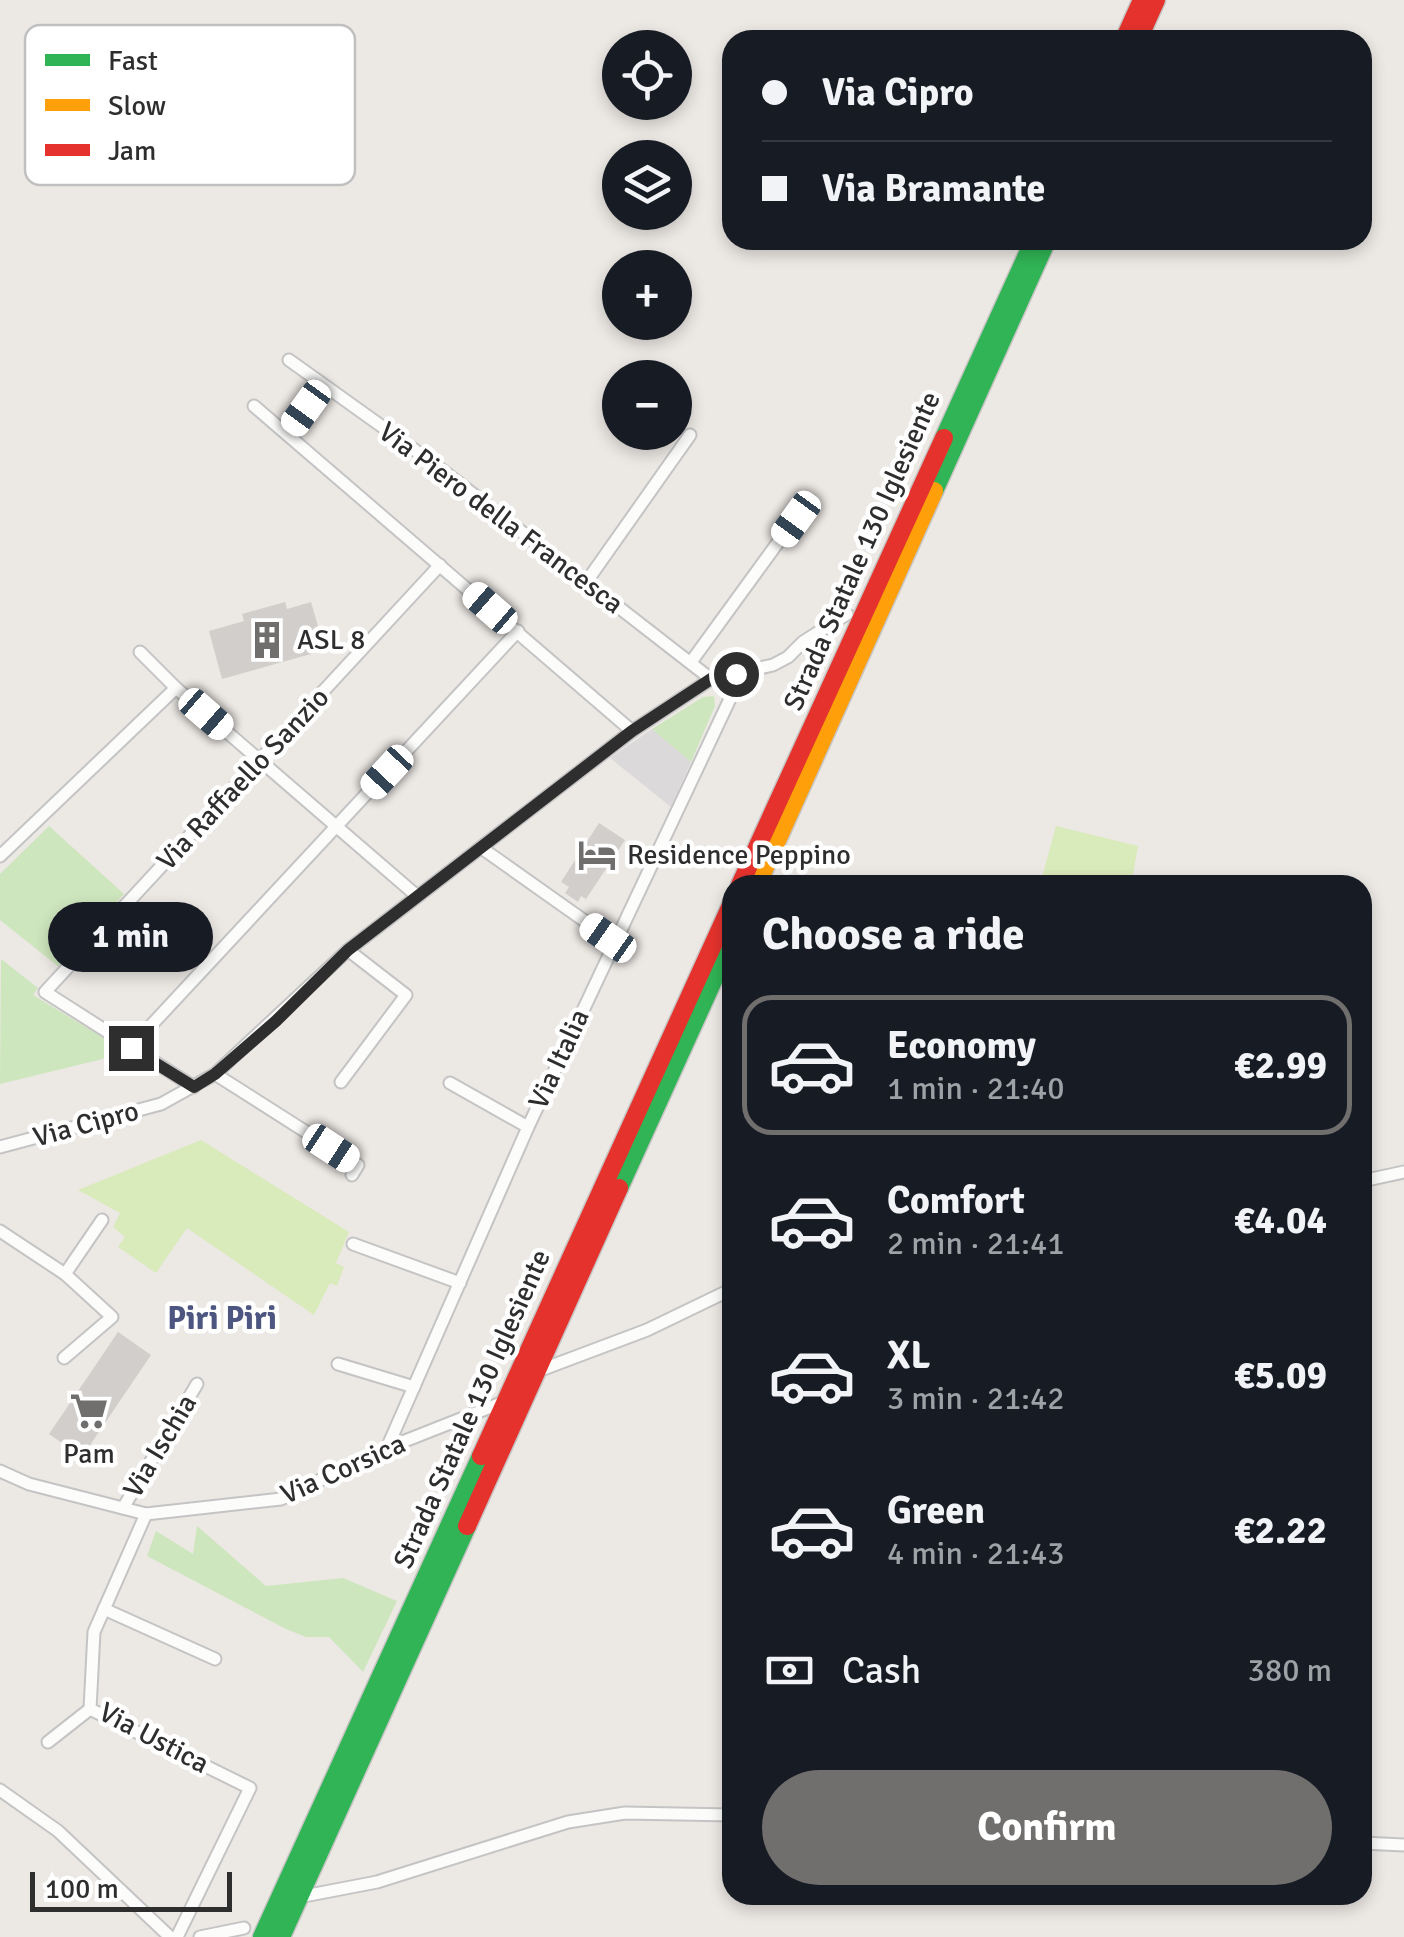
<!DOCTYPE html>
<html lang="en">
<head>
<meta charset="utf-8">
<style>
	body { margin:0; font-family:Signika,sans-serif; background:#20242c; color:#f1f3f6; height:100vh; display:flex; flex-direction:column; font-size:38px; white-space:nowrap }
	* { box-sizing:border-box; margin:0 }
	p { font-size:32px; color:#9ea1a6 }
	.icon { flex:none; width:55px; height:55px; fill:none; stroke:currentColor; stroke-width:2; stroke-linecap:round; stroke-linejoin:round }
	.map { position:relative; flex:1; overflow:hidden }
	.details { position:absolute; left:722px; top:875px; width:650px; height:1030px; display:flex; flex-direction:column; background:#171b24; border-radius:30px; box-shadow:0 5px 15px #0003 }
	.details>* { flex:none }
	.guide { position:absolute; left:722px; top:30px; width:650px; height:220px; border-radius:30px; box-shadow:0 5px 15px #0003; display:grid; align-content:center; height:220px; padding:0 40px; background:#171b24 }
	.fabs { position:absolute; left:602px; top:30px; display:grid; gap:20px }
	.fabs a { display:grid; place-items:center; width:90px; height:90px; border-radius:50%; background:#171b24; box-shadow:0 5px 15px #0003; font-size:50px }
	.scale { position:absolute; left:30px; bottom:25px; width:202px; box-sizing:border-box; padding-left:10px; border:5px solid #2e2e2e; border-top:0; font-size:28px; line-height:35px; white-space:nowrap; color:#2e2e2e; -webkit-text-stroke:8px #fff; paint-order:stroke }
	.end { position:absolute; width:45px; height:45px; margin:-22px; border:12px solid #2e2e2e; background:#fff; box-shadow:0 0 0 5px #fff }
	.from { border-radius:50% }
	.bubble { position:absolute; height:70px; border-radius:35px; background:#171b24; box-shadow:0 5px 15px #0003; font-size:32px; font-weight:700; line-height:70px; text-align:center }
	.car { position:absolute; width:30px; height:60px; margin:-30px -15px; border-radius:12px; box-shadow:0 0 8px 2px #0007; background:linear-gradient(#fff 24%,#345 0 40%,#fff 0 76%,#345 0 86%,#fff 0) }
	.guide b { display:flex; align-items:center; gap:35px; height:95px; font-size:38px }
	.guide b+b { border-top:2px solid #363941 }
	.guide i { width:25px; height:25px; background:#f1f3f6 }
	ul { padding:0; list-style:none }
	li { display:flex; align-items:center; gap:30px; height:140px; margin:0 20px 15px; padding:0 20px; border:5px solid transparent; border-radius:30px }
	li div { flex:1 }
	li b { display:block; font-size:38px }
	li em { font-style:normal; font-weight:700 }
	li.active { border-color:#706f6e }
	li>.icon { width:90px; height:90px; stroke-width:1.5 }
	h2 { padding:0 40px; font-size:45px; line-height:120px }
	.pay { display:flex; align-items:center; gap:25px; height:110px; padding:0 40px; font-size:38px }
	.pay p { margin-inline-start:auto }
	.primary-button { display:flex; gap:20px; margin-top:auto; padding:20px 40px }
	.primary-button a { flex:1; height:115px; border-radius:60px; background:#706f6e; color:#fff; font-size:40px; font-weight:700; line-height:115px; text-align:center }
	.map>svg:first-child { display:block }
	.industrial { fill:#dcd9db }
	.green { fill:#cee6be }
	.pitch { fill:#d9eabb }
	.building { fill:#d1cecb }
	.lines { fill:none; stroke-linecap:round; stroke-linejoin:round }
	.street-casing { stroke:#c5c4c5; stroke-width:15 }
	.fast-casing { stroke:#c6c5c4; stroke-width:21 }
	.slow-casing { stroke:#c6c5c4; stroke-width:21 }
	.jam-casing { stroke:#c6c5c4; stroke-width:21 }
	.street { stroke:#fcfcfb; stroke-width:11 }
	.fast { stroke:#30b455; stroke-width:18 }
	.slow { stroke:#ff9f0a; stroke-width:18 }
	.jam { stroke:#e5322d; stroke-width:18 }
	.route { stroke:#2e2e2e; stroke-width:12 }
	.labels { text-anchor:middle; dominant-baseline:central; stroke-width:9; stroke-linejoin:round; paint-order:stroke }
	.street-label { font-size:28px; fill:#2e2e2e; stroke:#fff }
	.poi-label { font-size:28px; fill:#2e2e2e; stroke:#fff; text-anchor:start }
	.quarter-label { font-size:32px; font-weight:bold; fill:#4d5680; stroke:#fff }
	.key { fill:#fff; stroke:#c0c0c0; stroke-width:2.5 }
	.key-label { font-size:28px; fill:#2e2e2e }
</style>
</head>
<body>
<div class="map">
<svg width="1404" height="1937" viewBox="0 0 1404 1937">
	<rect width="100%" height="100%" fill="#ece8e4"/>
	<!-- industrial -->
	<polygon class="industrial" points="652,729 691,762 671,807 610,758"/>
	<!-- green -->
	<g class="green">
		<polygon points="714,696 715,706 691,762 652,729 703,697"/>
		<polygon points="49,826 124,894 59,967 0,920 0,874"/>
		<polygon points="1,959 38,988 33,995 112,1043 103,1059 0,1084"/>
		<polygon points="197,1526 266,1586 343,1578 397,1601 363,1672 329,1637 306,1637 286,1629 147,1556 156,1531 193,1554"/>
	</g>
	<!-- pitch -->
	<g class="pitch">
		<polygon points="1056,826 1138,846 1131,885 1040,885"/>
		<polygon points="201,1140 349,1232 336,1263 344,1267 337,1286 330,1283 314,1315 187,1228 156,1273 118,1247 125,1237 113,1227 120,1213 78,1190"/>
	</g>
	<!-- building -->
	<g class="building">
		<polygon points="285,602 287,609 311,602 325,650 222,679 209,631 244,621 242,614"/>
		<polygon points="599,823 625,840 586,899 581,896 578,902 565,893 569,887 561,882"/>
		<polygon points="118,1332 151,1355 82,1457 49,1434"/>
	</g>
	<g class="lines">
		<!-- street casing -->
		<g class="street-casing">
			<g id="street">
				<polyline points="289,360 433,463 711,679"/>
				<polyline points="254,406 632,731"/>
				<polyline points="288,434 323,385"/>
				<polyline points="587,581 690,435"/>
				<polyline points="140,652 176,688 417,896"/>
				<polyline points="691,662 795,519"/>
				<polyline points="483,849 613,941"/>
				<polyline points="0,856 176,688"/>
				<polyline points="131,1047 518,631"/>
				<polyline points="215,1074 358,1165 352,1175"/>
				<polyline points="341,1082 406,995 348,950"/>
				<polyline points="450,1083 528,1127"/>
				<polyline points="194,1087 45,992 440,565"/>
				<polyline points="0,1147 161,1104 215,1074 348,950 632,731 711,679 773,665 788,657 803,642 847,614"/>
				<polyline points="1362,1181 1404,1172"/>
				<polyline points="0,1231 65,1274 112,1317 64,1358"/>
				<polyline points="353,1244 460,1283"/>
				<polyline points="65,1274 102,1220"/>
				<polyline points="338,1364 414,1387"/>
				<polyline points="538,1371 647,1330 732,1289"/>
				<polyline points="387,1448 528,1127 729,701 736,674"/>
				<polyline points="0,1471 29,1484 146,1514 281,1499 387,1448 506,1401"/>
				<polyline points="123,1508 197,1384"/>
				<polyline points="146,1514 94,1632 90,1709 250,1788 177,1937"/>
				<polyline points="104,1609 215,1659"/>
				<polyline points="48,1742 90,1709"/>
				<polyline points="0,1790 58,1831 170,1937"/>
				<polyline points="1362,1843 1404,1845"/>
				<polyline points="299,1897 377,1882 568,1822 625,1813 732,1815"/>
				<polyline points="200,1937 244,1928"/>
			</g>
		</g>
		<!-- fast casing -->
		<g class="fast-casing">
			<g id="fast">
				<polyline points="944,438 1034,240"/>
				<polyline points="934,491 1047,240"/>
				<polyline points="619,1188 732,939"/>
				<polyline points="262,1937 481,1456"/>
				<polyline points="281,1937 467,1526"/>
			</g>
		</g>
		<!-- slow casing -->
		<g class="slow-casing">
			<polyline id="slow" points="757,885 934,491"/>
		</g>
		<!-- jam casing -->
		<g class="jam-casing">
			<g id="jam">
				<polyline points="1124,40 1142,0"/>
				<polyline points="1138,40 1156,0"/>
				<polyline points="740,885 944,438"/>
				<polyline points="481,1456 732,903"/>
				<polyline points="467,1526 619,1188"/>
			</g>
		</g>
		<!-- street -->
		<use href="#street" class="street"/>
		<!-- fast -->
		<use href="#fast" class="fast"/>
		<!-- slow -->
		<use href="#slow" class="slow"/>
		<!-- jam -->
		<use href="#jam" class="jam"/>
	</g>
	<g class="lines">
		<!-- route -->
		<polyline class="route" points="131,1048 194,1087 215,1074 276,1021 348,950 632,731 711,679 736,674"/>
	</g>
	<!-- icons -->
	<defs>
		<g id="building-bare" transform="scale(3)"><path d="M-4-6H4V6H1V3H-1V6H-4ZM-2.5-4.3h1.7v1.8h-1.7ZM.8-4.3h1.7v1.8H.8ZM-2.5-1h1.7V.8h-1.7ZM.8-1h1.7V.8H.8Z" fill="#706f6e" stroke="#fff" stroke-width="2.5" paint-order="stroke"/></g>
		<g id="hotel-bare" transform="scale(3)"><path d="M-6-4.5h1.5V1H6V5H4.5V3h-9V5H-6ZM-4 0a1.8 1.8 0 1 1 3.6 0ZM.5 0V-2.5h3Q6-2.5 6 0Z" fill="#706f6e" stroke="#fff" stroke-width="2.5" paint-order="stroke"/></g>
		<g id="supermarket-bare" transform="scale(3)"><path d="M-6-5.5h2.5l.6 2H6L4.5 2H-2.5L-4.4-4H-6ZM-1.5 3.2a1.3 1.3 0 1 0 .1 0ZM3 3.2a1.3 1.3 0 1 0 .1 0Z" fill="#706f6e" stroke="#fff" stroke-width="2.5" paint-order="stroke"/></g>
	</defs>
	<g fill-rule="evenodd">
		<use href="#building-bare" x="267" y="640"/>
		<use href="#hotel-bare" x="597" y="855"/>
		<use href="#supermarket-bare" x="89" y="1411"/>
	</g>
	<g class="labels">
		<!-- street labels -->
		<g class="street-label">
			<text transform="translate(501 518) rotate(37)">Via Piero della Francesca</text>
			<text transform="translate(862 551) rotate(-66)">Strada Statale 130 Iglesiente</text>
			<text transform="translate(243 779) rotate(-47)">Via Raffaello Sanzio</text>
			<text transform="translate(559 1059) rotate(-65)">Via Italia</text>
			<text transform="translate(86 1124) rotate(-15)">Via Cipro</text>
			<text transform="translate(472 1409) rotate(-66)">Strada Statale 130 Iglesiente</text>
			<text transform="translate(160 1446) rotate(-59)">Via Ischia</text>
			<text transform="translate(343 1469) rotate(-24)">Via Corsica</text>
			<text transform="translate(154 1738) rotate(28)">Via Ustica</text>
		</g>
		<!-- poi labels -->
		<g class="poi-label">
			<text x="297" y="640">ASL 8</text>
			<text x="627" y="855">Residence Peppino</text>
			<text x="89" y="1454" text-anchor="middle">Pam</text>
		</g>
		<!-- quarter labels -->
		<g class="quarter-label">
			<text x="222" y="1318">Piri Piri</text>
		</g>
	</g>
	<!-- legend -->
	<rect x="25" y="25" width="330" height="160" rx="15" class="key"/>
	<rect x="45" y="54" width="45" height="12" fill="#30b455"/>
	<rect x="45" y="99" width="45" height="12" fill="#ff9f0a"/>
	<rect x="45" y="144" width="45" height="12" fill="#e5322d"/>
	<g class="key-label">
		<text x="108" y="70">Fast</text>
		<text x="108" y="115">Slow</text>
		<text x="108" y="160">Jam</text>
	</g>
</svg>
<div class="fabs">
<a><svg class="icon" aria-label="locate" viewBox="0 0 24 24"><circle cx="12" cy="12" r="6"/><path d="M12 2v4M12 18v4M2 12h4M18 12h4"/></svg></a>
<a><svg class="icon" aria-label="layers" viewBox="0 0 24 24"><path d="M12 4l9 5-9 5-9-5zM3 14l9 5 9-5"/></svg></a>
<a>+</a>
<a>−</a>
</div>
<div class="scale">100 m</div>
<i class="end from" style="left:736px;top:674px"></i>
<i class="end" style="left:131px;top:1048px"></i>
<div class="bubble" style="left:48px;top:902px;width:165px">1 min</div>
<i class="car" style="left:306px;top:408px;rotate:216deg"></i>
<i class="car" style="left:796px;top:519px;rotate:216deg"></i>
<i class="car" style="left:490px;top:608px;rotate:311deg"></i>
<i class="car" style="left:206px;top:714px;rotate:131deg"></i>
<i class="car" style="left:387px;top:772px;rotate:223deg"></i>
<i class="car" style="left:608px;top:938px;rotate:305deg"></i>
<i class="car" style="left:331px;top:1148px;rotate:123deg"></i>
<div class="guide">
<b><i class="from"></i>Via Cipro</b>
<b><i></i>Via Bramante</b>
</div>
<section class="details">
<h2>Choose a ride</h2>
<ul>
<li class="active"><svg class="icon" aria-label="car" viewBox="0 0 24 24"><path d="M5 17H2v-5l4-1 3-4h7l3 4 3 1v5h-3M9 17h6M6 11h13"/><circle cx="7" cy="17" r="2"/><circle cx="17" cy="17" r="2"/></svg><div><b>Economy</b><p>1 min · 21:40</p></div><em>€2.99</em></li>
<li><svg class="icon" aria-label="car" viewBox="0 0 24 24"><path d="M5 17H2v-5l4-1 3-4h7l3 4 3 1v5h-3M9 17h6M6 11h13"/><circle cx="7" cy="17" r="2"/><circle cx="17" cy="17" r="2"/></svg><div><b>Comfort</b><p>2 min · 21:41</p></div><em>€4.04</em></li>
<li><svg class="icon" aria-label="car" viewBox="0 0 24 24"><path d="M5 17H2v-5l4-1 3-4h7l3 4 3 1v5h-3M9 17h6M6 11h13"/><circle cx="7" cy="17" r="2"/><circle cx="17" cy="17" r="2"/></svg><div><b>XL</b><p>3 min · 21:42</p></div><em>€5.09</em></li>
<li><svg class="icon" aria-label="car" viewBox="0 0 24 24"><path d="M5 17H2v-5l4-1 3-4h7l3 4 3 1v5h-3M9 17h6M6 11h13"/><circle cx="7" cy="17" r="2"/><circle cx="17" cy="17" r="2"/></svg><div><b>Green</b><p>4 min · 21:43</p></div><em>€2.22</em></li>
</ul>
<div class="pay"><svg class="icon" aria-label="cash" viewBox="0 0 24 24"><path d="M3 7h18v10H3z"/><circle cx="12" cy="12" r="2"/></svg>Cash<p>380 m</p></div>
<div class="primary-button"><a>Confirm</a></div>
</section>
</div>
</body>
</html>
